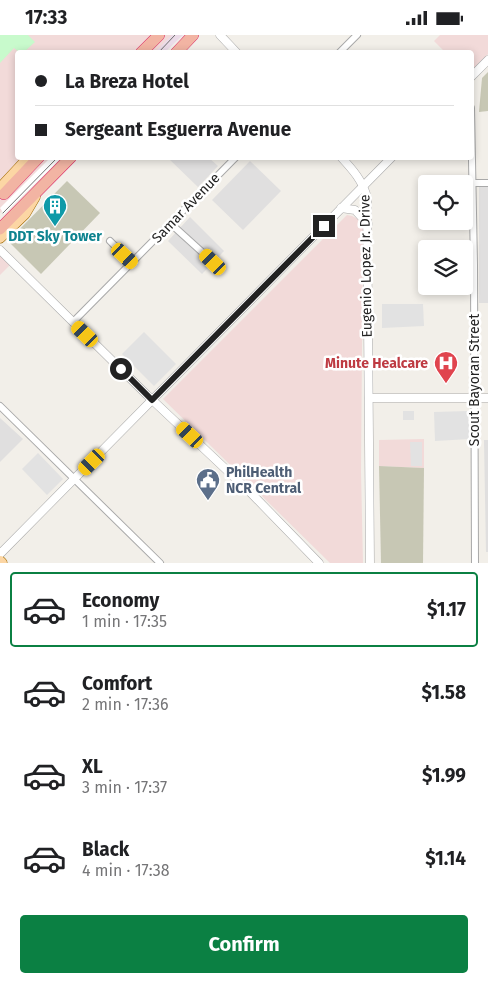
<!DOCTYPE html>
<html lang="en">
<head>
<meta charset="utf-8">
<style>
	body { margin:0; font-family:"Fira Sans",sans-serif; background:#f2f2f2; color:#202124; height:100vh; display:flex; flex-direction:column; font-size:19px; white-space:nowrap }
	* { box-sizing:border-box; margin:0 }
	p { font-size:16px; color:#757577 }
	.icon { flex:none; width:28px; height:28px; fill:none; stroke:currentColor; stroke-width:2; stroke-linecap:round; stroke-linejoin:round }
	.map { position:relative; height:528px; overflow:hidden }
	.details { display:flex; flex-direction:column; background:#fff; flex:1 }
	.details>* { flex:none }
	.banner { position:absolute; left:15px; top:15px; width:459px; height:110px; border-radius:5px; box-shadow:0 2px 8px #0003; display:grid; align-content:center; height:110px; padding:0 20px; background:#fff }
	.fabs { position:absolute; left:418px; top:140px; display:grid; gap:10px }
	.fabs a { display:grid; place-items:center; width:55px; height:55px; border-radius:5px; background:#fff; box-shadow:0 2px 8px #0003; font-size:25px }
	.end { position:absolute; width:22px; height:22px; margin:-11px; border:6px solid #222; background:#fff; box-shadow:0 0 0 2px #fff }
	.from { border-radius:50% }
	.car { position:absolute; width:15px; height:30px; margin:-15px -8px; border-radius:6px; box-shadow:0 0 4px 1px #0007; background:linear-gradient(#f5c518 24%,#345 0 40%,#f5c518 0 76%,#345 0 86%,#f5c518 0) }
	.banner b { display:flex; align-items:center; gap:18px; height:48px; font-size:19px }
	.banner b+b { border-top:1px solid #e0e0e0 }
	.banner i { width:12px; height:12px; background:#202124 }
	ul { padding:9px 0 0; list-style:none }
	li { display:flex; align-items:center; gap:15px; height:75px; margin:0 10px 8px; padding:0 10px; border:2px solid transparent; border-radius:5px }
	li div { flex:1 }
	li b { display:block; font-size:19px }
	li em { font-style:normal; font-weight:700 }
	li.on { border-color:#0b8043 }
	li>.icon { width:45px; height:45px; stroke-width:1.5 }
	.action { display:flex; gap:10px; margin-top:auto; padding:10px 20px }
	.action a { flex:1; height:58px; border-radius:5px; background:#0b8043; color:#fff; font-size:20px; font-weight:700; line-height:58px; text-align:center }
	.status { display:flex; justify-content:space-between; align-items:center; height:35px; padding:0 25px; background:#fff; direction:ltr }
	.status svg { height:14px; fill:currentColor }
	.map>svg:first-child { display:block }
	.residential { fill:#e0dfdf }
	.commercial { fill:#f2dad9 }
	.industrial { fill:#ebdbe8 }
	.construction { fill:#c7c7b4 }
	.park { fill:#c8facc }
	.parking { fill:#e2e2e2 }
	.pier { fill:#fff }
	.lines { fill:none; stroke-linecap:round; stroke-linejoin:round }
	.minor-casing { stroke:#a9a9a9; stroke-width:8 }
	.tertiary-casing { stroke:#a9a9a9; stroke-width:9 }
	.primary-casing { stroke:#a06b00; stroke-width:11 }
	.trunk-casing { stroke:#dc2a67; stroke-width:12 }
	.minor { stroke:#fff; stroke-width:6 }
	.tertiary { stroke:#fff; stroke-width:8 }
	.primary { stroke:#fcd6a4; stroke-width:10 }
	.trunk { stroke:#f2b4a3; stroke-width:11 }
	.tram { stroke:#707070; stroke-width:1 }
	.route { stroke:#222; stroke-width:6 }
	.labels { text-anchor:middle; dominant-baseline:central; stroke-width:5; stroke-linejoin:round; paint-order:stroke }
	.street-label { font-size:14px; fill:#222; stroke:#fff }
	.culture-label { font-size:14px; font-weight:bold; fill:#0d838f; stroke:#fff }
	.health-label { font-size:14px; font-weight:bold; fill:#be3a42; stroke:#fff; text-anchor:end }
	.service-label { font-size:14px; font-weight:bold; fill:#4e5e75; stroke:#fff; text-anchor:start }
</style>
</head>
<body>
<div class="status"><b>17:33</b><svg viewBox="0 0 49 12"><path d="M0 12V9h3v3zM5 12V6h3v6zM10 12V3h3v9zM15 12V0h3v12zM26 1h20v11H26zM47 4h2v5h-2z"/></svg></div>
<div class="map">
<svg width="488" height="528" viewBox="0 0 488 528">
	<rect width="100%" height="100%" fill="#f2efe9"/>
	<!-- residential -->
	<g class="residential">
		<polygon points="168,123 209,123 218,131 198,152"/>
		<polygon points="250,126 281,156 243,195 212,165"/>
		<polygon points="479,150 488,151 488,268 479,268"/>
		<polygon points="190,182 224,216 202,239 168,206"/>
		<polygon points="0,383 23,404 0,427"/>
		<polygon points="484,405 488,405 488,517 486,517"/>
	</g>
	<!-- commercial -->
	<g class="commercial">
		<polygon points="0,0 177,0 160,17 18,18 18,122 56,123 0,178"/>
		<polygon points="440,0 488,0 488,19 471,36 471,18 445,17 434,6"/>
		<polygon points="347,180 352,181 358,184 363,190 361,437 363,528 330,528 163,364"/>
		<polygon points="0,220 10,230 0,240"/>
		<polygon points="424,404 424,433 379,431 379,405"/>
	</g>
	<!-- industrial -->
	<polygon class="industrial" points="172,0 183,0 165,17 155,17"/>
	<!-- construction -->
	<g class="construction">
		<polygon points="488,37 488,76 479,77 482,43"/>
		<polygon points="67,146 100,178 41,239 8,206"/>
		<polygon points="379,431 424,433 423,528 381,528"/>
	</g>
	<!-- park -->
	<polygon class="park" points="0,0 28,0 35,7 24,17 19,17 14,13 0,28"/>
	<!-- parking -->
	<g class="parking">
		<polygon points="382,269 423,269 424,291 382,293"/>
		<polygon points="144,297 176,329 154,351 122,319"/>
		<rect x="403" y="376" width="11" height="9"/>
		<polygon points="468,376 470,404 435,406 434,377"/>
		<polygon points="410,407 422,407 422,431 411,431"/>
		<polygon points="38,418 63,444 47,460 22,434"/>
	</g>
	<!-- pier -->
	<polygon class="pier" points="50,123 61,123 4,179 0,173"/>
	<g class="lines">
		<!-- minor casing -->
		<g class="minor-casing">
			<g id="minor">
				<polyline points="339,18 357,0"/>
				<polyline points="471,73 474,230 475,528"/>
				<polyline points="473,148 488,148"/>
				<polyline points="171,189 213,227"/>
				<polyline points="110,206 132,228"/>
				<polyline points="73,287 236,122"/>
				<polyline points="0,371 160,528"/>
			</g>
		</g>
		<!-- tertiary casing -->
		<g class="tertiary-casing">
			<g id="tertiary">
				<polyline points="220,0 237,18"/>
				<polyline points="471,42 488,25"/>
				<path d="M 341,122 C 353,135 362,145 367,162 L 370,528"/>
				<polyline points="341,173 355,175 368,189"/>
				<polyline points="0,215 147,360 250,457 319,528"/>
				<polyline points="369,363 488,363"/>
				<polyline points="0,519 392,122"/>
			</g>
		</g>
		<!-- primary casing -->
		<g class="primary-casing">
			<g id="primary">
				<polyline points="0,153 29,122"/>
				<polyline points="0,203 25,179 35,162"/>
				<polyline points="0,526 2,528"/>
			</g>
		</g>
		<!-- trunk casing -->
		<g class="trunk-casing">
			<g id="trunk">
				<polyline points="141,18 159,0"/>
				<polyline points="176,18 193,0"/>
				<polyline points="4,159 39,122"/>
				<polyline points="0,194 71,122"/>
			</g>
		</g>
		<!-- minor -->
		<use href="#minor" class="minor"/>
		<!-- tertiary -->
		<use href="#tertiary" class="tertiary"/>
		<!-- primary -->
		<use href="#primary" class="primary"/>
		<!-- trunk -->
		<use href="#trunk" class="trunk"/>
		<!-- tram -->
		<g class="tram">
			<polyline points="158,18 175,0"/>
			<polyline points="3,178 58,122"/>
		</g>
	</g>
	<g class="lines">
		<!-- route -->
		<polyline class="route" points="121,334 152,365 324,191"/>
	</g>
	<!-- icons -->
	<defs>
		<g id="building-pin" transform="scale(1.25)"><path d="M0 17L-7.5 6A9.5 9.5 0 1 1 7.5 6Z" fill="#0f9aa8" stroke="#fff"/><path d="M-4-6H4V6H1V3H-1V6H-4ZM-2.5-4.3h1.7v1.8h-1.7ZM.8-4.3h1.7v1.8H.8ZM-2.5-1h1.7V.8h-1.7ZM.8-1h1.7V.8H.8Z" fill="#fff"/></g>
		<g id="hospital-pin" transform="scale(1.25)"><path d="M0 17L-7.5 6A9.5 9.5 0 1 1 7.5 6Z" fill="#e0444e" stroke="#fff"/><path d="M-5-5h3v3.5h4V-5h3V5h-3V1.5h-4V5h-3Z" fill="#fff"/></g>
		<g id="civic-pin" transform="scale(1.25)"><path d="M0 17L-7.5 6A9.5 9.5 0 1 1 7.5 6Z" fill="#5c6f8a" stroke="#fff"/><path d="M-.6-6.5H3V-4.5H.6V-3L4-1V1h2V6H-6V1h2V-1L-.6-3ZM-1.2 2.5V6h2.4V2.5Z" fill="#fff"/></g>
	</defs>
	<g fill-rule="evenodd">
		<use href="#building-pin" x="55" y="171"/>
		<use href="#hospital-pin" x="446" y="328"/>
		<use href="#civic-pin" x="208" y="445"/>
	</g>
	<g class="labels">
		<!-- street labels -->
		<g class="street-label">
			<text transform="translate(186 173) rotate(-46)">Samar Avenue</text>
			<text transform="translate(366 231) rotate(-91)">Eugenio Lopez Jr. Drive</text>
			<text transform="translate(474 345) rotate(-90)">Scout Bayoran Street</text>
		</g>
		<!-- culture labels -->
		<g class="culture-label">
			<text x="55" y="201">DDT Sky Tower</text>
		</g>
		<!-- health labels -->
		<g class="health-label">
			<text x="428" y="328">Minute Healcare</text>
		</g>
		<!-- service labels -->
		<g class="service-label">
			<text x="226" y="437">PhilHealth<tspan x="226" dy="16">NCR Central</tspan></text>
		</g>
	</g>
</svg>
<div class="fabs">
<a><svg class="icon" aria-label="locate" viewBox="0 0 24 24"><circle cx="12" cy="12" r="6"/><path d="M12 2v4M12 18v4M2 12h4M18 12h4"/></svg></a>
<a><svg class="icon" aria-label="layers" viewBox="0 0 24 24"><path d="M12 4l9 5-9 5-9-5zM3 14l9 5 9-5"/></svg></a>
</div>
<i class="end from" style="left:121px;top:334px"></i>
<i class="end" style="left:324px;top:191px"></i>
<i class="car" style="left:125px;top:221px;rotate:133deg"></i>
<i class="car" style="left:213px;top:227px;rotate:314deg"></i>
<i class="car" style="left:85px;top:299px;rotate:314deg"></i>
<i class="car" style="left:190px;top:400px;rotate:313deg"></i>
<i class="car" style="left:92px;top:427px;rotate:225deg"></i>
<div class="banner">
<b><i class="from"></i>La Breza Hotel</b>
<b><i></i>Sergeant Esguerra Avenue</b>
</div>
</div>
<section class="details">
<ul>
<li class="on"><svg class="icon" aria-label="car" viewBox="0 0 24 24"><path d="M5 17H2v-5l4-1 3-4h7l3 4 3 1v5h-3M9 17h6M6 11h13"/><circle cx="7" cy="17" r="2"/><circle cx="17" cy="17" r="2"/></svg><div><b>Economy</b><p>1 min · 17:35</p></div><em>$1.17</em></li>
<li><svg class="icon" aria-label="car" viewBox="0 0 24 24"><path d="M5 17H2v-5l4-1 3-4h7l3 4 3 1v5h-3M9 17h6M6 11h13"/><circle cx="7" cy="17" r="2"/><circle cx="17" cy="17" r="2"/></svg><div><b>Comfort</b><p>2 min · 17:36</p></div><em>$1.58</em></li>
<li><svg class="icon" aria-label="car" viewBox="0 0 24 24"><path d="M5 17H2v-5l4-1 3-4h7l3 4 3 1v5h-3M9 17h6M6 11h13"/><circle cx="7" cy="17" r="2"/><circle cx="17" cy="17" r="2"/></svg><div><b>XL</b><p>3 min · 17:37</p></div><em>$1.99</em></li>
<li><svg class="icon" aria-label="car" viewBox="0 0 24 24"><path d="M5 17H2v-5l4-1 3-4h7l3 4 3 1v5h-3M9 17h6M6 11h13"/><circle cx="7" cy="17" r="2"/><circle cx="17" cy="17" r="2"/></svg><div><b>Black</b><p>4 min · 17:38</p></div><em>$1.14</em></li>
</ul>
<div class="action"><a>Confirm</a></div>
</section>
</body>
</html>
